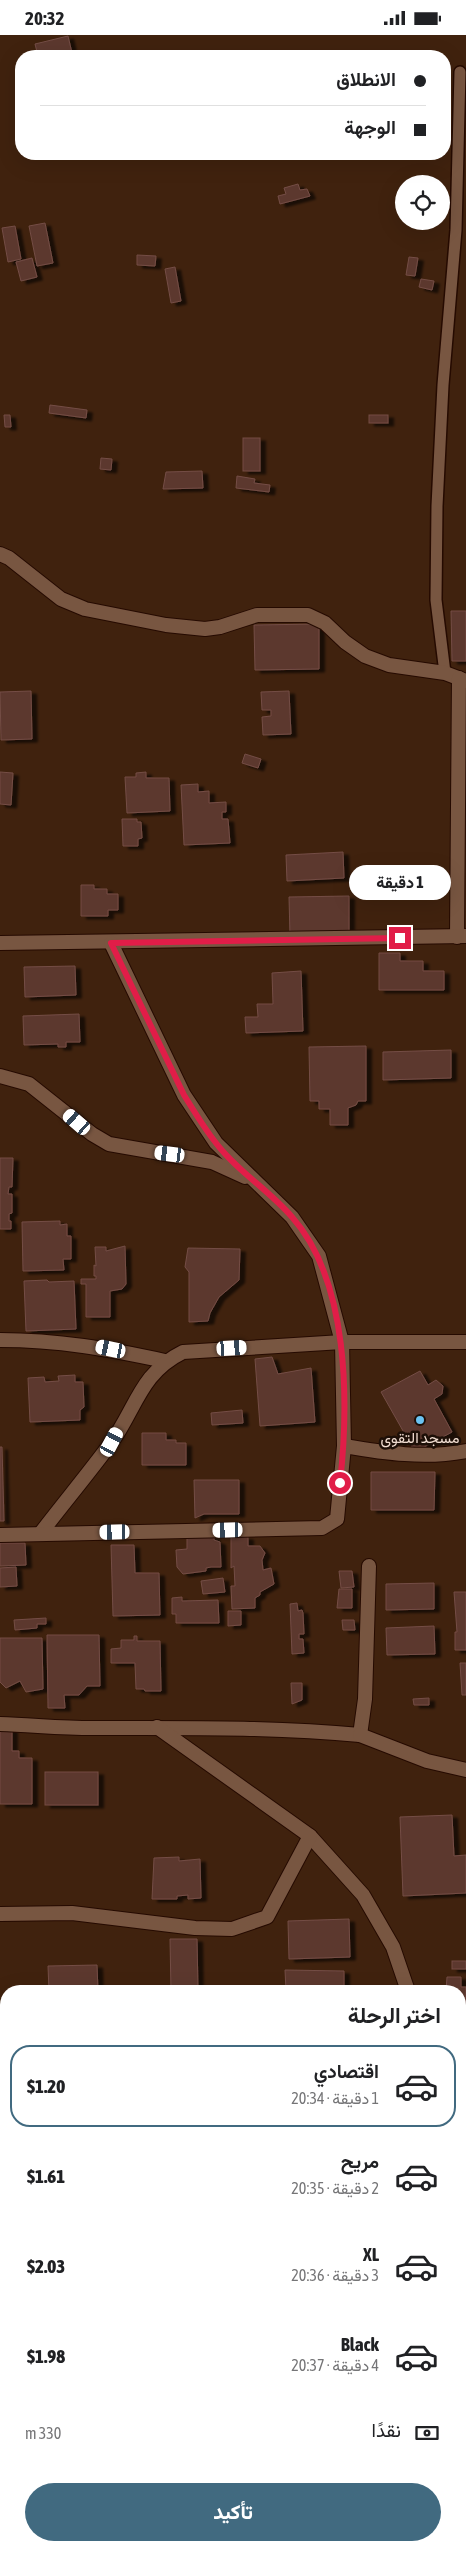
<!DOCTYPE html>
<html lang="ar">
<head>
<meta charset="utf-8">
<style>
	body { margin:0; font-family:"Asap Condensed",Vazirmatn,sans-serif; background:#f2f2f2; color:#202124; direction:rtl; height:100vh; display:flex; flex-direction:column; font-size:19px; white-space:nowrap }
	* { box-sizing:border-box; margin:0 }
	p { font-size:16px; color:#757577 }
	.icon { flex:none; width:28px; height:28px; fill:none; stroke:currentColor; stroke-width:2; stroke-linecap:round; stroke-linejoin:round }
	.map { position:relative; flex:1; overflow:hidden; direction:ltr }
	.side { position:absolute; left:0px; top:1950px; width:466px; height:566px; display:flex; flex-direction:column; background:#fff; border-radius:20px 20px 0 0; box-shadow:0 5px 20px #0002; direction:rtl }
	.side>* { flex:none }
	.guide { position:absolute; left:15px; top:15px; width:436px; height:110px; border-radius:20px; box-shadow:0 5px 20px #0002; direction:rtl; display:grid; align-content:center; height:110px; padding:0 25px; background:#fff }
	.controls { position:absolute; left:395px; top:140px; display:grid; gap:10px }
	.controls a { display:grid; place-items:center; width:55px; height:55px; border-radius:50%; background:#fff; box-shadow:0 5px 20px #0002; font-size:25px }
	.end { position:absolute; width:22px; height:22px; margin:-11px; border:6px solid #e11d48; background:#fff; box-shadow:0 0 0 2px #fff }
	.from { border-radius:50% }
	.bubble { position:absolute; height:35px; border-radius:18px; background:#fff; box-shadow:0 5px 20px #0002; font-size:16px; font-weight:800; line-height:35px; text-align:center; direction:rtl }
	.car { position:absolute; width:15px; height:30px; margin:-15px -8px; border-radius:6px; box-shadow:0 0 4px 1px #0007; background:linear-gradient(#fff 24%,#345 0 40%,#fff 0 76%,#345 0 86%,#fff 0) }
	.guide b { display:flex; align-items:center; gap:18px; height:48px; font-size:19px }
	.guide b+b { border-top:1px solid #e0e0e0 }
	.guide i { width:12px; height:12px; background:#202124 }
	ul { padding:0; list-style:none }
	li { display:flex; align-items:center; gap:15px; height:82px; margin:0 10px 8px; padding:0 15px; border:2px solid transparent; border-radius:20px }
	li div { flex:1 }
	li b { display:block; font-size:19px }
	li em { font-style:normal; font-weight:800 }
	li.on { border-color:#416a80 }
	li>.icon { width:45px; height:45px; stroke-width:1.5 }
	h2 { padding:0 25px; font-size:22px; line-height:60px }
	.pay { display:flex; align-items:center; gap:12px; height:55px; padding:0 25px; font-size:19px }
	.pay p { margin-inline-start:auto }
	.primary-button { display:flex; gap:10px; margin-top:auto; padding:10px 25px }
	.primary-button a { flex:1; height:58px; border-radius:30px; background:#416a80; color:#fff; font-size:20px; font-weight:800; line-height:58px; text-align:center }
	.status { display:flex; justify-content:space-between; align-items:center; height:35px; padding:0 25px; background:#fff; direction:ltr }
	.status svg { height:14px; fill:currentColor }
	.map>svg:first-child { display:block }
	.building { fill:#5c372f; stroke:#744d45; filter:url(#shadow) }
	.lines { fill:none; stroke-linecap:round; stroke-linejoin:round }
	.service-casing { stroke:#250a00; stroke-width:14 }
	.minor-casing { stroke:#250a00; stroke-width:16 }
	.service { stroke:#785641; stroke-width:11 }
	.minor { stroke:#785641; stroke-width:14 }
	.route { stroke:#e11d48; stroke-width:6 }
	.poi-dot { fill:#6ac3f1; stroke:#1d0f07; stroke-width:2 }
	.labels { text-anchor:middle; dominant-baseline:central; stroke-width:5; stroke-linejoin:round; paint-order:stroke }
	.poi-label { font-size:15px; fill:#f1ddd1; stroke:#1d0f07 }
</style>
</head>
<body>
<div class="status"><b>20:32</b><svg viewBox="0 0 49 12"><path d="M0 12V9h3v3zM5 12V6h3v6zM10 12V3h3v9zM15 12V0h3v12zM26 1h20v11H26zM47 4h2v5h-2z"/></svg></div>
<div class="map">
<svg width="466" height="2516" viewBox="0 0 466 2516">
	<defs>
		<filter id="shadow"><feDropShadow dx="5.5" dy="3" stdDeviation="1" flood-color="#0009"/></filter>
	</defs>
	<rect width="100%" height="100%" fill="#40220e"/>
	<!-- building -->
	<g class="building">
		<polygon points="68,1 72,18 58,21 38,21 35,9"/>
		<polygon points="298,149 300,155 307,154 310,161 280,169 278,161 286,159 284,153"/>
		<polygon points="45,188 53,228 37,231 29,191"/>
		<polygon points="15,191 21,224 8,227 2,193"/>
		<polygon points="137,220 156,221 155,231 137,230"/>
		<polygon points="409,222 418,223 415,241 406,240"/>
		<polygon points="32,223 37,242 21,246 16,227"/>
		<polygon points="175,232 181,266 171,268 165,234"/>
		<polygon points="421,244 434,246 432,255 419,252"/>
		<polygon points="50,370 87,375 86,383 49,378"/>
		<polygon points="4,380 10,380 11,392 5,392"/>
		<rect x="369" y="380" width="19" height="8"/>
		<rect x="243" y="403" width="17" height="33"/>
		<polygon points="101,423 112,424 111,435 100,434"/>
		<polygon points="202,436 203,453 163,454 166,437"/>
		<polygon points="237,441 255,444 254,448 270,450 269,457 236,453"/>
		<polygon points="451,576 466,576 466,626 452,626"/>
		<polygon points="319,589 319,634 255,635 254,590"/>
		<polygon points="31,656 32,704 1,705 0,657"/>
		<polygon points="289,656 291,699 263,700 262,682 271,681 271,675 262,675 261,657"/>
		<polygon points="245,719 261,724 258,733 242,728"/>
		<polygon points="0,737 13,738 11,770 0,769"/>
		<polygon points="146,737 146,743 169,743 170,776 127,778 125,742 136,742 136,738"/>
		<polygon points="198,749 198,757 209,756 209,768 226,767 226,777 222,777 222,784 228,784 230,808 184,810 181,750"/>
		<polygon points="122,784 137,784 137,787 141,787 142,803 138,804 138,811 123,811"/>
		<polygon points="343,817 344,843 287,846 286,820"/>
		<polygon points="81,850 94,850 94,854 107,854 107,859 118,859 118,875 108,875 108,881 81,881"/>
		<polygon points="349,861 349,900 290,901 289,862"/>
		<polygon points="379,918 400,918 400,926 423,926 423,936 444,936 444,955 379,955"/>
		<polygon points="75,931 76,960 25,962 24,932"/>
		<polygon points="301,936 303,996 246,998 245,982 258,982 257,969 273,969 272,938"/>
		<polygon points="79,979 80,1007 66,1007 66,1012 58,1012 58,1009 24,1010 23,981"/>
		<polygon points="366,1011 366,1066 358,1066 356,1070 348,1073 348,1090 330,1090 330,1074 319,1074 319,1066 310,1066 309,1012"/>
		<polygon points="451,1015 451,1043 383,1045 383,1017"/>
		<polygon points="0,1123 13,1123 12,1152 9,1152 8,1159 12,1159 12,1178 9,1179 9,1186 11,1186 11,1194 0,1194"/>
		<polygon points="60,1186 60,1190 67,1189 67,1201 71,1201 71,1224 63,1224 64,1235 23,1236 22,1187"/>
		<polygon points="125,1211 126,1249 122,1254 110,1256 110,1282 86,1282 86,1249 81,1249 81,1244 96,1244 96,1241 94,1241 94,1230 96,1231 95,1212 106,1212 106,1216"/>
		<polygon points="188,1213 240,1214 239,1245 219,1262 210,1278 208,1286 189,1287 189,1237 185,1232"/>
		<polygon points="47,1245 49,1247 74,1246 76,1294 26,1296 24,1246"/>
		<polygon points="272,1322 278,1339 311,1333 315,1387 260,1391 255,1324"/>
		<polygon points="420,1336 428,1350 436,1345 443,1351 442,1359 434,1364 452,1397 415,1417 381,1357"/>
		<polygon points="75,1340 75,1347 83,1347 84,1372 80,1375 80,1385 30,1387 28,1343 44,1342 45,1347 59,1346 58,1341"/>
		<polygon points="242,1375 243,1388 212,1390 211,1378"/>
		<polygon points="142,1398 166,1398 166,1405 176,1405 176,1408 186,1408 186,1430 142,1430"/>
		<polygon points="0,1412 2,1412 4,1486 0,1486"/>
		<polygon points="371,1437 435,1437 434,1475 371,1475"/>
		<polygon points="194,1445 239,1445 239,1479 204,1479 195,1483"/>
		<polygon points="214,1501 214,1505 220,1507 221,1532 211,1532 206,1533 206,1536 183,1539 177,1532 176,1515 187,1514 187,1502"/>
		<polygon points="231,1501 248,1502 248,1511 260,1511 265,1518 262,1525 263,1535 271,1533 274,1549 260,1557 260,1560 255,1563 255,1573 232,1574 231,1551 235,1551 234,1531 231,1533"/>
		<polygon points="0,1508 25,1508 26,1530 0,1531"/>
		<polygon points="111,1510 134,1510 135,1538 159,1538 160,1580 113,1581"/>
		<polygon points="16,1532 17,1551 0,1552 0,1533"/>
		<polygon points="339,1536 352,1536 354,1552 341,1553"/>
		<polygon points="223,1543 225,1557 203,1559 201,1546"/>
		<polygon points="434,1548 434,1574 386,1575 386,1549"/>
		<polygon points="339,1554 352,1554 352,1573 337,1573"/>
		<polygon points="454,1557 466,1557 466,1615 455,1615 455,1597 457,1597"/>
		<polygon points="182,1562 182,1566 218,1565 219,1588 176,1588 176,1579 172,1579 172,1563"/>
		<polygon points="297,1568 298,1576 302,1575 303,1578 304,1599 299,1599 299,1604 303,1604 304,1618 292,1619 290,1569"/>
		<polygon points="228,1576 241,1576 241,1590 228,1591"/>
		<polygon points="46,1583 46,1589 37,1589 37,1593 15,1595 14,1585"/>
		<polygon points="342,1585 354,1585 355,1595 343,1595"/>
		<polygon points="434,1591 435,1619 387,1620 386,1593"/>
		<polygon points="47,1600 99,1600 100,1651 87,1651 79,1660 64,1660 65,1673 48,1673"/>
		<polygon points="134,1601 137,1601 137,1606 160,1606 161,1656 145,1656 144,1654 136,1654 135,1628 111,1628 111,1614 121,1613 121,1605 134,1605"/>
		<polygon points="0,1603 42,1603 43,1654 26,1657 20,1646 6,1653 0,1647"/>
		<polygon points="460,1628 466,1628 466,1660 462,1660"/>
		<polygon points="291,1648 302,1648 302,1665 292,1669"/>
		<polygon points="429,1663 429,1670 414,1670 413,1664"/>
		<polygon points="0,1693 12,1693 12,1716 19,1716 19,1723 32,1723 32,1769 0,1769"/>
		<rect x="45" y="1737" width="53" height="33"/>
		<polygon points="452,1780 454,1821 466,1820 466,1858 403,1861 400,1782"/>
		<polygon points="179,1822 179,1826 200,1824 201,1863 188,1864 188,1860 177,1861 177,1864 152,1864 154,1823"/>
		<polygon points="349,1884 350,1922 289,1924 288,1886"/>
		<polygon points="170,1904 197,1904 198,1956 171,1956"/>
		<rect x="452" y="1926" width="14" height="8"/>
		<polygon points="97,1930 98,1956 49,1956 48,1931"/>
		<polygon points="285,1935 344,1936 344,1956 286,1956"/>
		<polygon points="447,1942 461,1942 461,1952 466,1952 466,2005 460,2005 460,1956 446,1956"/>
		<rect x="0" y="2096" width="6" height="53"/>
		<rect x="0" y="2179" width="6" height="51"/>
		<polygon points="460,2505 466,2505 466,2516 446,2516 459,2514"/>
		<polygon points="172,2510 173,2516 117,2516 117,2512"/>
		<polygon points="109,2513 110,2516 70,2516 70,2514"/>
	</g>
	<g class="lines">
		<!-- service casing -->
		<g class="service-casing">
			<polyline id="service" points="445,638 436,565 437,471 443,350 456,195 460,37"/>
		</g>
		<!-- minor casing -->
		<g class="minor-casing">
			<g id="minor">
				<polyline points="0,519 9,523 61,564 85,574 166,590 205,594 220,592 257,580 308,580 325,588 345,607 365,621 389,630 445,638 466,646"/>
				<polyline points="457,902 459,643"/>
				<polyline points="0,908 466,901"/>
				<polyline points="0,1041 29,1049 92,1099 109,1109 212,1127 245,1142"/>
				<path d="M 0,1305 C 58,1305 109,1314 165,1326"/>
				<path d="M 344,1411 C 385,1418 425,1424 466,1416"/>
				<path d="M 40,1499 C 63,1469 88,1439 111,1408 C 136,1374 140,1338 183,1317 L 342,1307 L 466,1307"/>
				<polyline points="0,1500 322,1493 337,1484 344,1411 342,1307 319,1221 292,1182 216,1108 184,1060 111,908"/>
				<path d="M 0,1689 C 34,1690 68,1694 102,1693 C 188,1693 274,1692 360,1700 L 365,1664 L 369,1531"/>
				<polyline points="360,1700 427,1726 466,1735"/>
				<polyline points="310,1801 363,1860 393,1912 408,1956"/>
				<polyline points="0,1879 72,1878 195,1893 232,1894 267,1882 310,1801 157,1692"/>
				<polyline points="0,2055 6,2057"/>
				<polyline points="460,2062 466,2062"/>
				<polyline points="0,2269 6,2268"/>
				<polyline points="460,2303 466,2304"/>
				<polyline points="460,2460 466,2460"/>
			</g>
		</g>
		<!-- service -->
		<use href="#service" class="service"/>
		<!-- minor -->
		<use href="#minor" class="minor"/>
	</g>
	<g class="lines">
		<!-- route -->
		<path class="route" d="M 340,1448 C 349,1367 349,1246 292,1182 C 269,1155 237,1136 216,1108 C 204,1093 194,1076 184,1060 L 111,908 L 400,903"/>
	</g>
	<!-- markers -->
	<circle class="poi-dot" cx="420" cy="1385" r="5"/>
	<g class="labels">
		<!-- poi labels -->
		<g class="poi-label">
			<text x="420" y="1402">مسجد التقوى</text>
		</g>
	</g>
</svg>
<div class="controls">
<a><svg class="icon" aria-label="locate" viewBox="0 0 24 24"><circle cx="12" cy="12" r="6"/><path d="M12 2v4M12 18v4M2 12h4M18 12h4"/></svg></a>
</div>
<i class="end from" style="left:340px;top:1448px"></i>
<i class="end" style="left:400px;top:903px"></i>
<div class="bubble" style="left:349px;top:830px;width:102px">1 دقيقة</div>
<i class="car" style="left:77px;top:1087px;rotate:311deg"></i>
<i class="car" style="left:170px;top:1119px;rotate:277deg"></i>
<i class="car" style="left:232px;top:1313px;rotate:87deg"></i>
<i class="car" style="left:111px;top:1314px;rotate:282deg"></i>
<i class="car" style="left:112px;top:1407px;rotate:28deg"></i>
<i class="car" style="left:228px;top:1495px;rotate:269deg"></i>
<i class="car" style="left:115px;top:1497px;rotate:269deg"></i>
<div class="guide">
<b><i class="from"></i>الانطلاق</b>
<b><i></i>الوجهة</b>
</div>
<section class="side">
<h2>اختر الرحلة</h2>
<ul>
<li class="on"><svg class="icon" aria-label="car" viewBox="0 0 24 24"><path d="M5 17H2v-5l4-1 3-4h7l3 4 3 1v5h-3M9 17h6M6 11h13"/><circle cx="7" cy="17" r="2"/><circle cx="17" cy="17" r="2"/></svg><div><b>اقتصادي</b><p>1 دقيقة · 20:34</p></div><em>$1.20</em></li>
<li><svg class="icon" aria-label="car" viewBox="0 0 24 24"><path d="M5 17H2v-5l4-1 3-4h7l3 4 3 1v5h-3M9 17h6M6 11h13"/><circle cx="7" cy="17" r="2"/><circle cx="17" cy="17" r="2"/></svg><div><b>مريح</b><p>2 دقيقة · 20:35</p></div><em>$1.61</em></li>
<li><svg class="icon" aria-label="car" viewBox="0 0 24 24"><path d="M5 17H2v-5l4-1 3-4h7l3 4 3 1v5h-3M9 17h6M6 11h13"/><circle cx="7" cy="17" r="2"/><circle cx="17" cy="17" r="2"/></svg><div><b>XL</b><p>3 دقيقة · 20:36</p></div><em>$2.03</em></li>
<li><svg class="icon" aria-label="car" viewBox="0 0 24 24"><path d="M5 17H2v-5l4-1 3-4h7l3 4 3 1v5h-3M9 17h6M6 11h13"/><circle cx="7" cy="17" r="2"/><circle cx="17" cy="17" r="2"/></svg><div><b>Black</b><p>4 دقيقة · 20:37</p></div><em>$1.98</em></li>
</ul>
<div class="pay"><svg class="icon" aria-label="cash" viewBox="0 0 24 24"><path d="M3 7h18v10H3z"/><circle cx="12" cy="12" r="2"/></svg>نقدًا<p>330 m</p></div>
<div class="primary-button"><a>تأكيد</a></div>
</section>
</div>
</body>
</html>
